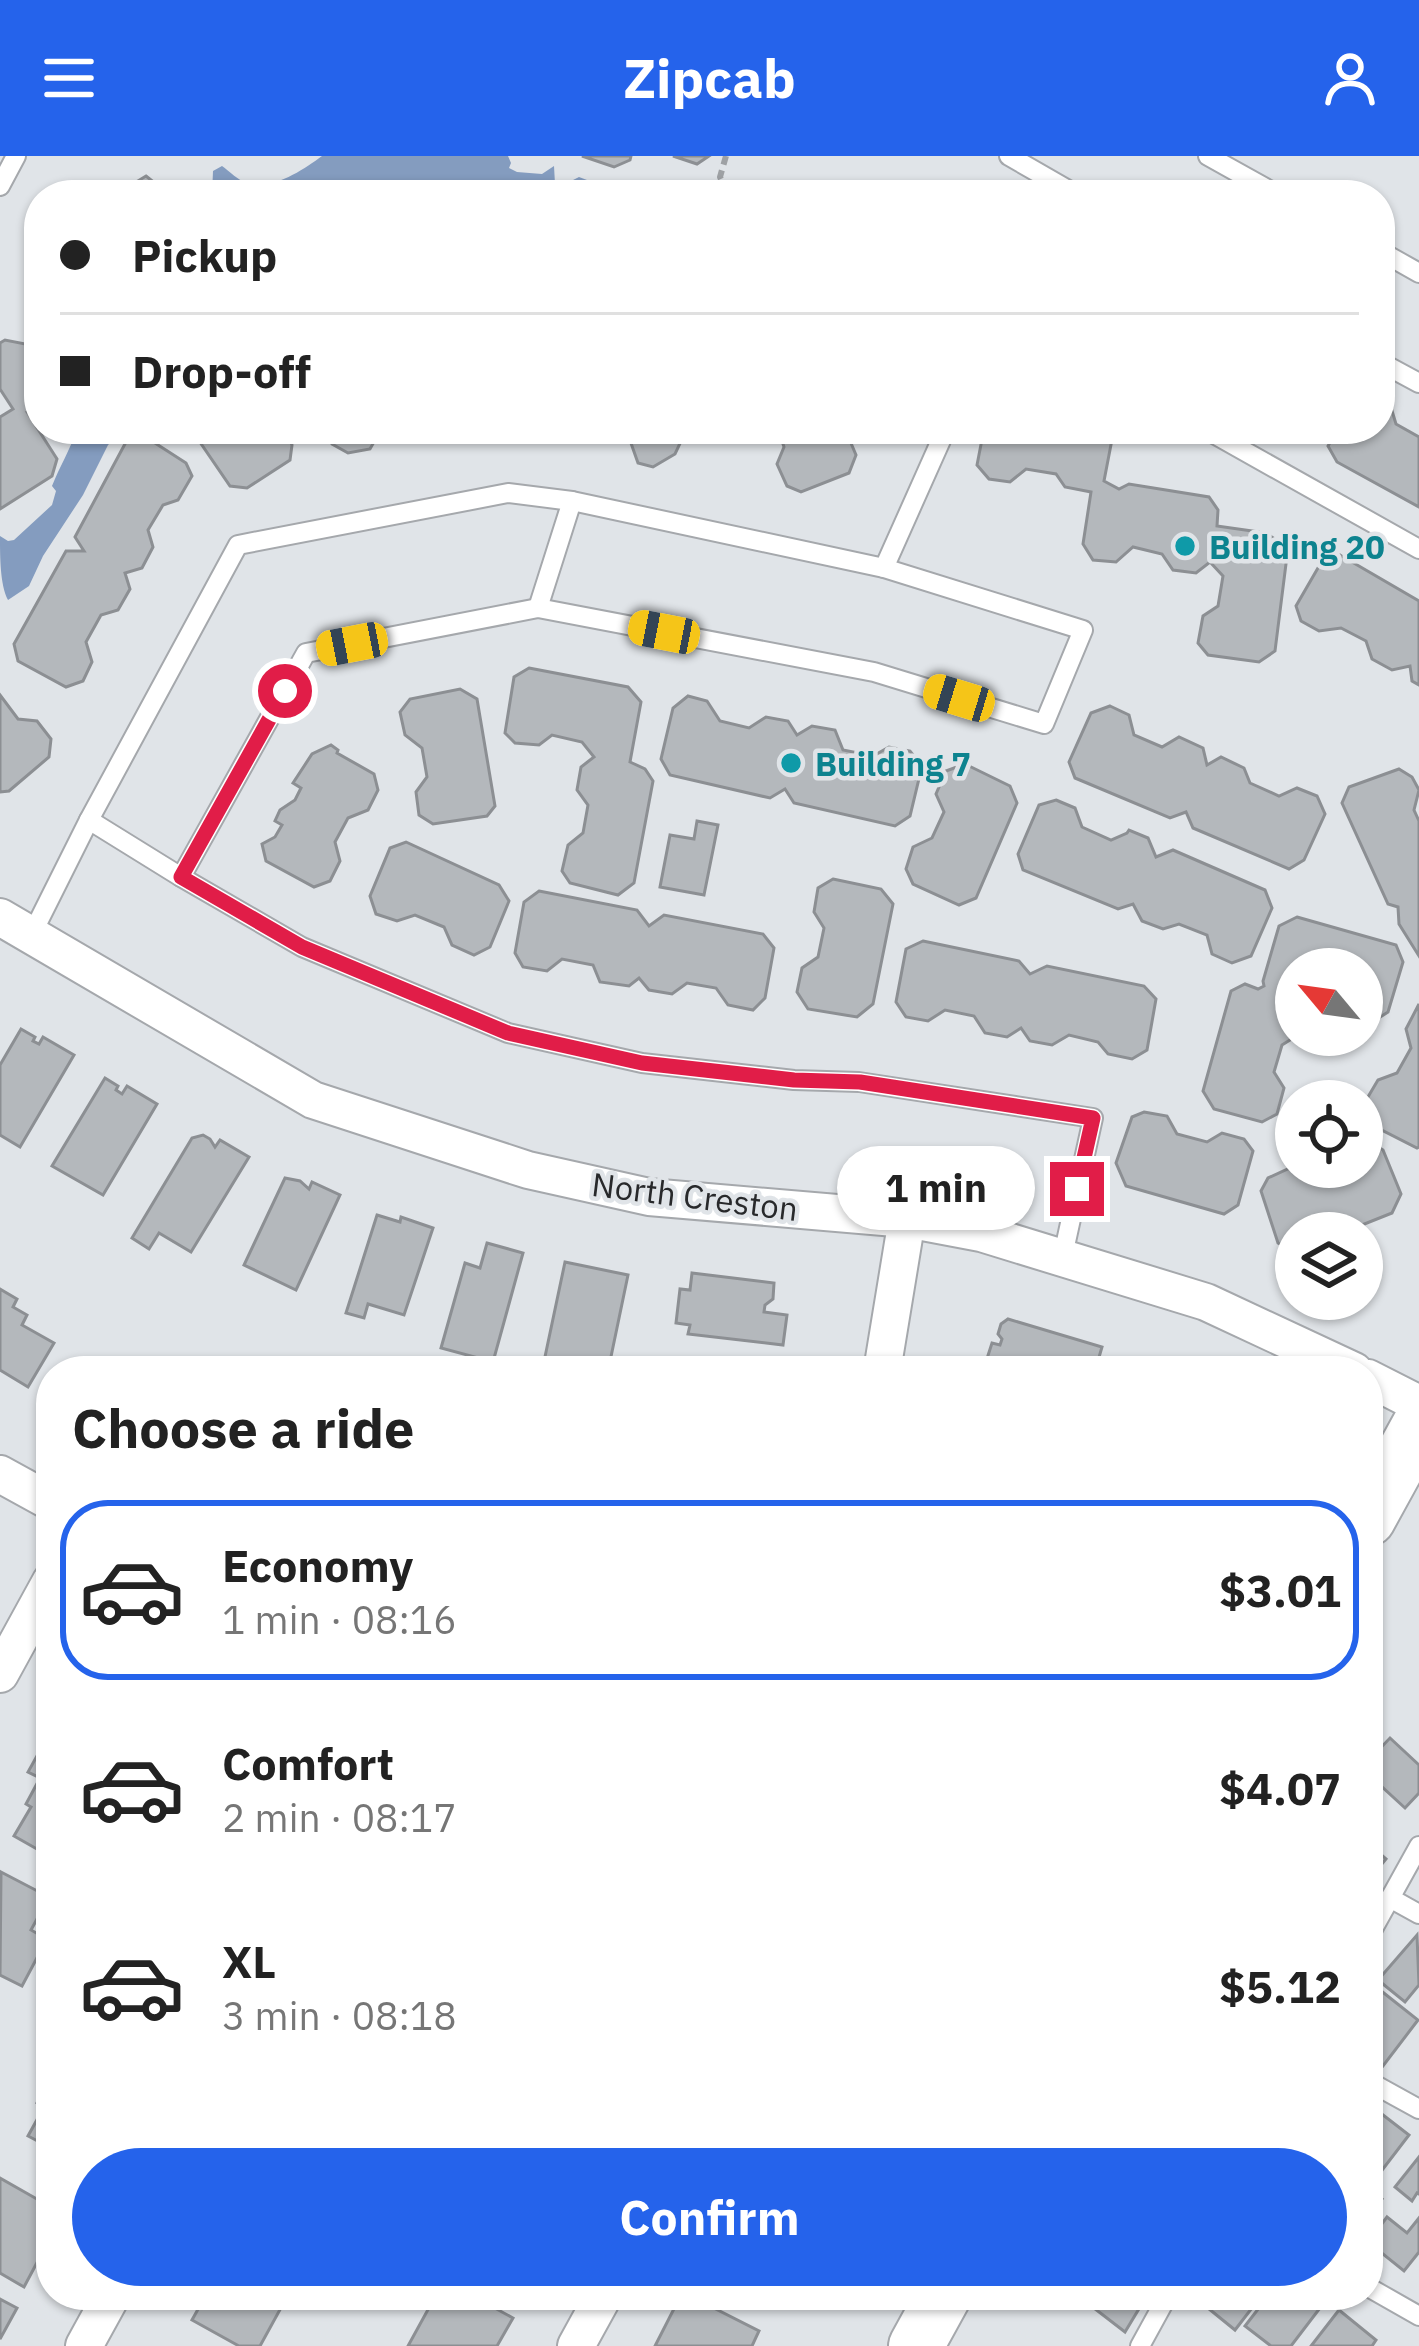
<!DOCTYPE html>
<html lang="en">
<head>
<meta charset="utf-8">
<style>
	body { margin:0; font-family:"IBM Plex Sans",sans-serif; background:#f6f6f6; color:#222; height:100vh; display:flex; flex-direction:column; font-size:45px; white-space:nowrap }
	* { box-sizing:border-box; margin:0 }
	p { font-size:39px; color:#767676 }
	.icon { flex:none; width:66px; height:66px; fill:none; stroke:currentColor; stroke-width:2; stroke-linecap:round; stroke-linejoin:round }
	.map { position:relative; flex:1; overflow:hidden }
	.sheet { position:absolute; left:36px; top:1200px; width:1347px; height:954px; display:flex; flex-direction:column; background:#fff; border-radius:48px; box-shadow:0 3px 9px #0004 }
	.sheet>* { flex:none }
	.banner { position:absolute; left:24px; top:24px; width:1371px; height:264px; border-radius:48px; box-shadow:0 3px 9px #0004; display:grid; align-content:center; height:264px; padding:0 36px; background:#fff }
	.needle { width:78px; rotate:299deg }
	.fabs { position:absolute; left:1275px; top:792px; display:grid; gap:24px }
	.fabs a { display:grid; place-items:center; width:108px; height:108px; border-radius:50%; background:#fff; box-shadow:0 3px 9px #0004; font-size:60px }
	.end { position:absolute; width:54px; height:54px; margin:-27px; border:15px solid #e11d48; background:#fff; box-shadow:0 0 0 6px #fff }
	.from { border-radius:50% }
	.bubble { position:absolute; height:84px; border-radius:42px; background:#fff; box-shadow:0 3px 9px #0004; font-size:39px; font-weight:700; line-height:84px; text-align:center }
	.car { position:absolute; width:36px; height:72px; margin:-36px -18px; border-radius:15px; box-shadow:0 0 9px 3px #0007; background:linear-gradient(#f5c518 24%,#345 0 40%,#f5c518 0 76%,#345 0 86%,#f5c518 0) }
	.banner b { display:flex; align-items:center; gap:42px; height:114px; font-size:45px }
	.banner b+b { border-top:3px solid #e0e0e0 }
	.banner i { width:30px; height:30px; background:#222 }
	ul { padding:0; list-style:none }
	li { display:flex; align-items:center; gap:36px; height:180px; margin:0 24px 18px; padding:0 12px; border:6px solid transparent; border-radius:48px }
	li div { flex:1 }
	li b { display:block; font-size:45px }
	li em { font-style:normal; font-weight:700 }
	li.selected { border-color:#2563eb }
	li>.icon { width:108px; height:108px; stroke-width:1.5 }
	h2 { padding:0 36px; font-size:54px; line-height:144px }
	.cta { display:flex; gap:24px; margin-top:auto; padding:24px 36px }
	.cta a { flex:1; height:138px; border-radius:72px; background:#2563eb; color:#fff; font-size:48px; font-weight:700; line-height:138px; text-align:center }
	header { display:flex; justify-content:space-between; align-items:center; height:156px; padding:0 36px; background:#2563eb; color:#fff; font-size:54px; font-weight:700 }
	.map>svg:first-child { display:block }
	.water { fill:#849cbf }
	.building { fill:#b4b8bc; stroke:#8c8f93; stroke-width:3 }
	.lines { fill:none; stroke-linecap:round; stroke-linejoin:round }
	.service-casing { stroke:#a5a8ac; stroke-width:22 }
	.minor-casing { stroke:#a5a8ac; stroke-width:40 }
	.secondary-casing { stroke:#a5a8ac; stroke-width:58 }
	.path { stroke:#9ea1a4; stroke-width:6; stroke-dasharray:9 6; stroke-linecap:butt }
	.service { stroke:#fff; stroke-width:18 }
	.minor { stroke:#fff; stroke-width:36 }
	.secondary { stroke:#fff; stroke-width:54 }
	.route { stroke:#e11d48; stroke-width:15 }
	.culture-dot { fill:#0f9aa8; stroke:#e0e4e8; stroke-width:4.5 }
	.labels { text-anchor:middle; dominant-baseline:central; stroke-width:9; stroke-linejoin:round; paint-order:stroke }
	.culture-label { font-size:33px; font-weight:bold; fill:#0d838f; stroke:#e0e4e8; text-anchor:start }
	.street-label { font-size:33px; fill:#28292b; stroke:#e0e4e8 }
</style>
</head>
<body>
<header><svg class="icon" aria-label="menu" viewBox="0 0 24 24"><path d="M4 6h16M4 12h16M4 18h16"/></svg>Zipcab<svg class="icon" aria-label="person" viewBox="0 0 24 24"><circle cx="12" cy="8" r="4"/><path d="M4 21q1-7 8-7t8 7"/></svg></header>
<div class="map">
<svg width="1419" height="2190" viewBox="0 0 1419 2190">
	<rect width="100%" height="100%" fill="#e0e4e8"/>
	<!-- water -->
	<g class="water">
		<path d="M 322,0 L 508,0 L 511,7 L 509,12 L 517,16 L 542,18 L 554,10 L 555,28 L 565,28 L 579,21 L 587,24 L 590,39 L 487,39 L 469,31 L 448,28 L 419,39 L 212,39 L 213,15 L 222,10 C 229,15 239,25 247,27 C 272,35 303,14 322,0 Z"/>
		<path d="M 77,273 L 124,273 L 108,289 L 83,339 L 43,400 L 29,430 L 8,444 C 0,429 0,400 0,380 L 8,385 L 14,384 L 52,349 L 56,335 L 52,330 C 60,310 70,294 77,273 Z"/>
	</g>
	<!-- building -->
	<g class="building">
		<polygon points="582,0 631,0 630,4 614,11"/>
		<polygon points="673,0 709,0 697,8"/>
		<polygon points="146,20 156,28 163,39 119,39 120,36"/>
		<polygon points="975,26 978,39 933,39 935,32"/>
		<polygon points="39,179 39,248 27,256 57,303 52,320 0,353 0,261 13,253 0,233 0,187 5,184 25,188"/>
		<polygon points="1380,243 1390,248 1396,268 1419,281 1419,351 1337,306 1328,290 1338,273 1380,273"/>
		<polygon points="191,273 284,273 292,289 290,304 247,332 230,330"/>
		<polygon points="329,273 402,273 379,277 370,293 348,297 332,288"/>
		<polygon points="410,273 450,273 446,278 425,282"/>
		<polygon points="522,273 567,273 563,280 549,285"/>
		<polygon points="626,273 703,273 683,281 675,298 653,311 638,307"/>
		<polygon points="778,273 845,273 856,299 849,317 801,336 787,330 777,308 784,291"/>
		<polygon points="877,273 912,273 883,286"/>
		<polygon points="984,273 1114,273 1104,325 1119,333 1129,328 1209,341 1218,354 1217,370 1266,377 1288,392 1275,495 1259,506 1208,499 1198,487 1203,460 1218,450 1223,420 1210,406 1196,417 1173,414 1162,398 1133,391 1116,406 1093,404 1083,388 1091,336 1065,331 1056,318 1026,313 1010,326 989,323 977,309"/>
		<polygon points="1277,273 1322,273 1316,284 1300,286"/>
		<polygon points="141,278 186,307 192,320 178,344 163,349 148,374 153,391 142,412 125,417 130,433 118,454 101,459 86,486 92,506 83,525 66,531 18,505 14,488 66,395 84,395 75,381 126,286 138,282 137,279"/>
		<polygon points="1340,399 1419,445 1419,529 1412,525 1410,510 1392,514 1372,503 1366,485 1341,472 1319,475 1301,465 1296,450 1322,405"/>
		<polygon points="529,512 628,531 641,546 630,606 645,613 653,625 634,727 618,739 570,727 562,715 568,689 583,677 588,649 577,634 581,611 594,601 582,586 552,579 539,589 515,587 505,577 514,521"/>
		<polygon points="460,533 477,543 495,650 487,660 433,668 419,659 416,636 427,621 422,592 405,579 400,556 410,543"/>
		<polygon points="0,539 18,563 37,565 51,583 49,601 9,635 0,636"/>
		<polygon points="688,540 707,545 720,565 749,572 766,561 788,565 797,579 812,570 835,574 843,594 873,600 889,591 910,595 922,610 910,660 895,670 794,647 785,633 770,642 670,619 661,603 673,552"/>
		<polygon points="1110,550 1129,559 1134,579 1162,591 1179,581 1203,592 1207,609 1221,601 1244,612 1250,627 1279,640 1297,632 1317,640 1325,658 1304,704 1289,713 1193,672 1186,656 1170,662 1075,622 1069,606 1091,557"/>
		<polygon points="331,589 338,594 337,597 374,618 378,634 368,654 348,662 335,686 340,705 330,725 314,731 266,705 262,688 275,681 282,669 275,665 280,654 295,644 301,632 293,627 312,598"/>
		<polygon points="965,608 1010,630 1017,647 976,742 959,749 913,728 906,713 913,691 932,682 944,656 936,638 946,615"/>
		<polygon points="1399,613 1412,621 1419,634 1414,654 1419,665 1419,800 1399,768 1398,751 1388,748 1342,647 1349,631"/>
		<polygon points="1056,644 1075,652 1082,671 1111,684 1127,677 1129,674 1148,682 1156,701 1173,694 1265,734 1272,752 1251,800 1232,807 1212,798 1207,779 1179,768 1163,773 1142,765 1133,748 1118,753 1023,714 1018,698 1039,649"/>
		<polygon points="697,665 718,669 704,739 660,731 670,679 694,683"/>
		<polygon points="406,686 499,729 509,745 490,791 474,799 452,789 444,771 415,759 397,765 376,758 370,740 390,692"/>
		<polygon points="833,723 881,733 893,748 873,848 857,861 808,853 797,836 802,812 818,801 824,772 814,756 818,732"/>
		<polygon points="539,735 637,754 649,770 664,759 763,778 774,792 765,842 753,854 728,849 716,832 687,827 672,838 649,834 639,822 629,830 600,826 593,809 562,803 547,815 523,811 515,797 524,746"/>
		<polygon points="1297,761 1396,789 1403,806 1388,856 1374,865 1362,862 1362,813 1296,813 1296,879 1298,879 1282,889 1274,916 1284,932 1277,958 1262,966 1214,953 1203,935 1231,835 1245,828 1258,833 1264,830 1263,825 1279,770"/>
		<polygon points="923,785 1019,805 1030,818 1047,810 1144,830 1156,843 1147,894 1132,903 1108,898 1098,886 1069,879 1052,889 1030,885 1021,872 1007,881 985,877 974,860 945,854 928,865 906,861 896,846 906,793"/>
		<polygon points="1419,848 1419,991 1417,992 1372,969 1362,951 1378,924 1397,917 1411,892 1406,873"/>
		<polygon points="21,873 35,881 33,885 39,888 43,881 74,899 20,991 0,979 0,909"/>
		<polygon points="105,922 118,930 116,934 122,938 127,930 157,948 103,1039 52,1010"/>
		<polygon points="1144,956 1167,960 1177,978 1207,986 1222,977 1244,983 1253,995 1238,1049 1224,1058 1126,1030 1116,1007 1132,961"/>
		<polygon points="203,979 210,983 215,991 220,984 249,1001 191,1096 159,1077 149,1093 132,1082 192,982"/>
		<polygon points="1364,982 1383,994 1401,1038 1392,1057 1342,1077 1296,1077 1296,1095 1294,1096 1278,1087 1261,1035 1268,1022 1290,1012 1307,1020 1331,1011 1362,1011 1362,984"/>
		<polygon points="285,1022 300,1025 309,1033 312,1026 340,1039 296,1134 244,1109"/>
		<polygon points="377,1059 400,1066 401,1061 433,1072 404,1159 368,1148 364,1162 346,1157"/>
		<polygon points="487,1087 523,1097 493,1206 441,1192 465,1107 480,1112"/>
		<polygon points="565,1106 628,1119 608,1215 542,1215"/>
		<polygon points="692,1117 774,1127 773,1143 765,1149 764,1156 787,1159 783,1189 688,1178 690,1169 676,1167 680,1133 690,1134"/>
		<polygon points="0,1133 17,1143 13,1151 27,1159 22,1169 54,1187 28,1231 0,1214"/>
		<polygon points="1008,1163 1102,1191 1095,1215 983,1215 992,1187 1000,1189 1002,1183 998,1178 1001,1168"/>
		<polygon points="48,1580 51,1581 51,1701 14,1680 31,1651 26,1648 40,1622 28,1616"/>
		<polygon points="1390,1582 1419,1609 1419,1637 1405,1652 1368,1618 1368,1605"/>
		<polygon points="1368,1687 1386,1703 1368,1725"/>
		<polygon points="1,1716 49,1741 31,1774 47,1783 22,1830 0,1819"/>
		<polygon points="1417,1779 1419,1829 1405,1846 1378,1824"/>
		<polygon points="1380,1834 1418,1864 1383,1910 1368,1899 1368,1849"/>
		<polygon points="51,1909 51,1992 28,1980 44,1951 37,1947 46,1929 41,1927"/>
		<polygon points="1374,1952 1409,1979 1373,2026 1368,2023 1368,1959"/>
		<polygon points="1419,2001 1419,2038 1417,2037 1412,2045 1395,2031"/>
		<polygon points="0,2022 51,2051 51,2092 45,2103 40,2101 24,2131 0,2117"/>
		<polygon points="1368,2031 1382,2043 1368,2059"/>
		<polygon points="1387,2061 1407,2077 1419,2062 1419,2096 1404,2115 1368,2086"/>
		<polygon points="206,2139 288,2139 260,2190 239,2190 192,2164"/>
		<polygon points="436,2139 471,2139 513,2162 497,2190 408,2190"/>
		<polygon points="681,2139 688,2139 759,2175 752,2190 655,2190"/>
		<polygon points="1077,2139 1134,2139 1143,2146 1125,2176"/>
		<polygon points="1202,2139 1262,2139 1235,2174 1198,2144"/>
		<polygon points="1269,2139 1303,2139 1320,2152 1291,2190 1271,2190 1245,2170"/>
		<polygon points="0,2143 17,2152 0,2183"/>
		<polygon points="1339,2154 1376,2184 1372,2190 1311,2190"/>
	</g>
	<g class="lines">
		<!-- service casing -->
		<g class="service-casing">
			<g id="service">
				<polyline points="1009,0 1077,39"/>
				<polyline points="1208,0 1278,39"/>
				<polyline points="0,30 16,0"/>
				<polyline points="1116,39 1125,35 1131,39"/>
				<polyline points="1380,95 1419,117"/>
				<polyline points="1380,206 1419,227"/>
				<polyline points="1205,273 1419,393"/>
				<polyline points="884,412 946,273"/>
				<polyline points="538,452 572,345"/>
				<polyline points="89,664 181,721 302,791 508,877 642,907 794,924 859,926 1093,962 1062,1104"/>
				<polyline points="31,780 89,664 238,389 508,337 572,345 884,412 1083,474 1044,568 874,516 538,452 306,497 181,721"/>
				<polyline points="1390,1742 1419,1758"/>
				<polyline points="1368,1782 1419,1690"/>
				<polyline points="1368,1925 1419,1953"/>
				<polyline points="1368,2131 1419,2160"/>
				<polyline points="1140,2190 1168,2139"/>
			</g>
		</g>
		<!-- minor casing -->
		<g class="minor-casing">
			<g id="minor">
				<polyline points="0,761 313,944 528,1014 649,1041 907,1063 981,1077 1206,1146 1354,1215"/>
				<polyline points="882,1215 907,1063"/>
				<polyline points="1368,1222 1419,1248"/>
				<polyline points="0,1318 51,1346"/>
				<polyline points="0,1518 51,1425"/>
				<polyline points="84,2190 112,2139"/>
				<polyline points="576,2190 604,2139"/>
			</g>
		</g>
		<!-- secondary casing -->
		<g class="secondary-casing">
			<g id="secondary">
				<polyline points="1368,1363 1419,1270"/>
				<polyline points="916,2190 944,2139"/>
			</g>
		</g>
		<!-- path -->
		<polyline class="path" points="726,0 720,21 728,39"/>
		<!-- service -->
		<use href="#service" class="service"/>
		<!-- minor -->
		<use href="#minor" class="minor"/>
		<!-- secondary -->
		<use href="#secondary" class="secondary"/>
	</g>
	<g class="lines">
		<!-- route -->
		<polyline class="route" points="285,535 181,721 302,791 508,877 642,907 794,924 860,926 1093,962 1077,1033"/>
	</g>
	<!-- markers -->
	<g class="culture-dot">
		<circle cx="1185" cy="390" r="12"/>
		<circle cx="791" cy="607" r="12"/>
	</g>
	<g class="labels">
		<!-- culture labels -->
		<g class="culture-label">
			<text x="1209" y="390">Building 20</text>
			<text x="815" y="607">Building 7</text>
		</g>
		<!-- street labels -->
		<g class="street-label">
			<text transform="translate(695 1040) rotate(7)">North Creston</text>
		</g>
	</g>
</svg>
<div class="fabs">
<a><svg class="needle" viewBox="-14 -14 28 28"><path d="M0-13l5 13h-10z" fill="#e53935"/><path d="M0 13l5-13h-10z" fill="#767676"/></svg></a>
<a><svg class="icon" aria-label="locate" viewBox="0 0 24 24"><circle cx="12" cy="12" r="6"/><path d="M12 2v4M12 18v4M2 12h4M18 12h4"/></svg></a>
<a><svg class="icon" aria-label="layers" viewBox="0 0 24 24"><path d="M12 4l9 5-9 5-9-5zM3 14l9 5 9-5"/></svg></a>
</div>
<i class="end from" style="left:285px;top:535px"></i>
<i class="end" style="left:1077px;top:1033px"></i>
<div class="bubble" style="left:837px;top:990px;width:198px">1 min</div>
<i class="car" style="left:664px;top:476px;rotate:281deg"></i>
<i class="car" style="left:352px;top:488px;rotate:259deg"></i>
<i class="car" style="left:959px;top:542px;rotate:287deg"></i>
<div class="banner">
<b><i class="from"></i>Pickup</b>
<b><i></i>Drop-off</b>
</div>
<section class="sheet">
<h2>Choose a ride</h2>
<ul>
<li class="selected"><svg class="icon" aria-label="car" viewBox="0 0 24 24"><path d="M5 17H2v-5l4-1 3-4h7l3 4 3 1v5h-3M9 17h6M6 11h13"/><circle cx="7" cy="17" r="2"/><circle cx="17" cy="17" r="2"/></svg><div><b>Economy</b><p>1 min · 08:16</p></div><em>$3.01</em></li>
<li><svg class="icon" aria-label="car" viewBox="0 0 24 24"><path d="M5 17H2v-5l4-1 3-4h7l3 4 3 1v5h-3M9 17h6M6 11h13"/><circle cx="7" cy="17" r="2"/><circle cx="17" cy="17" r="2"/></svg><div><b>Comfort</b><p>2 min · 08:17</p></div><em>$4.07</em></li>
<li><svg class="icon" aria-label="car" viewBox="0 0 24 24"><path d="M5 17H2v-5l4-1 3-4h7l3 4 3 1v5h-3M9 17h6M6 11h13"/><circle cx="7" cy="17" r="2"/><circle cx="17" cy="17" r="2"/></svg><div><b>XL</b><p>3 min · 08:18</p></div><em>$5.12</em></li>
</ul>
<div class="cta"><a>Confirm</a></div>
</section>
</div>
</body>
</html>
